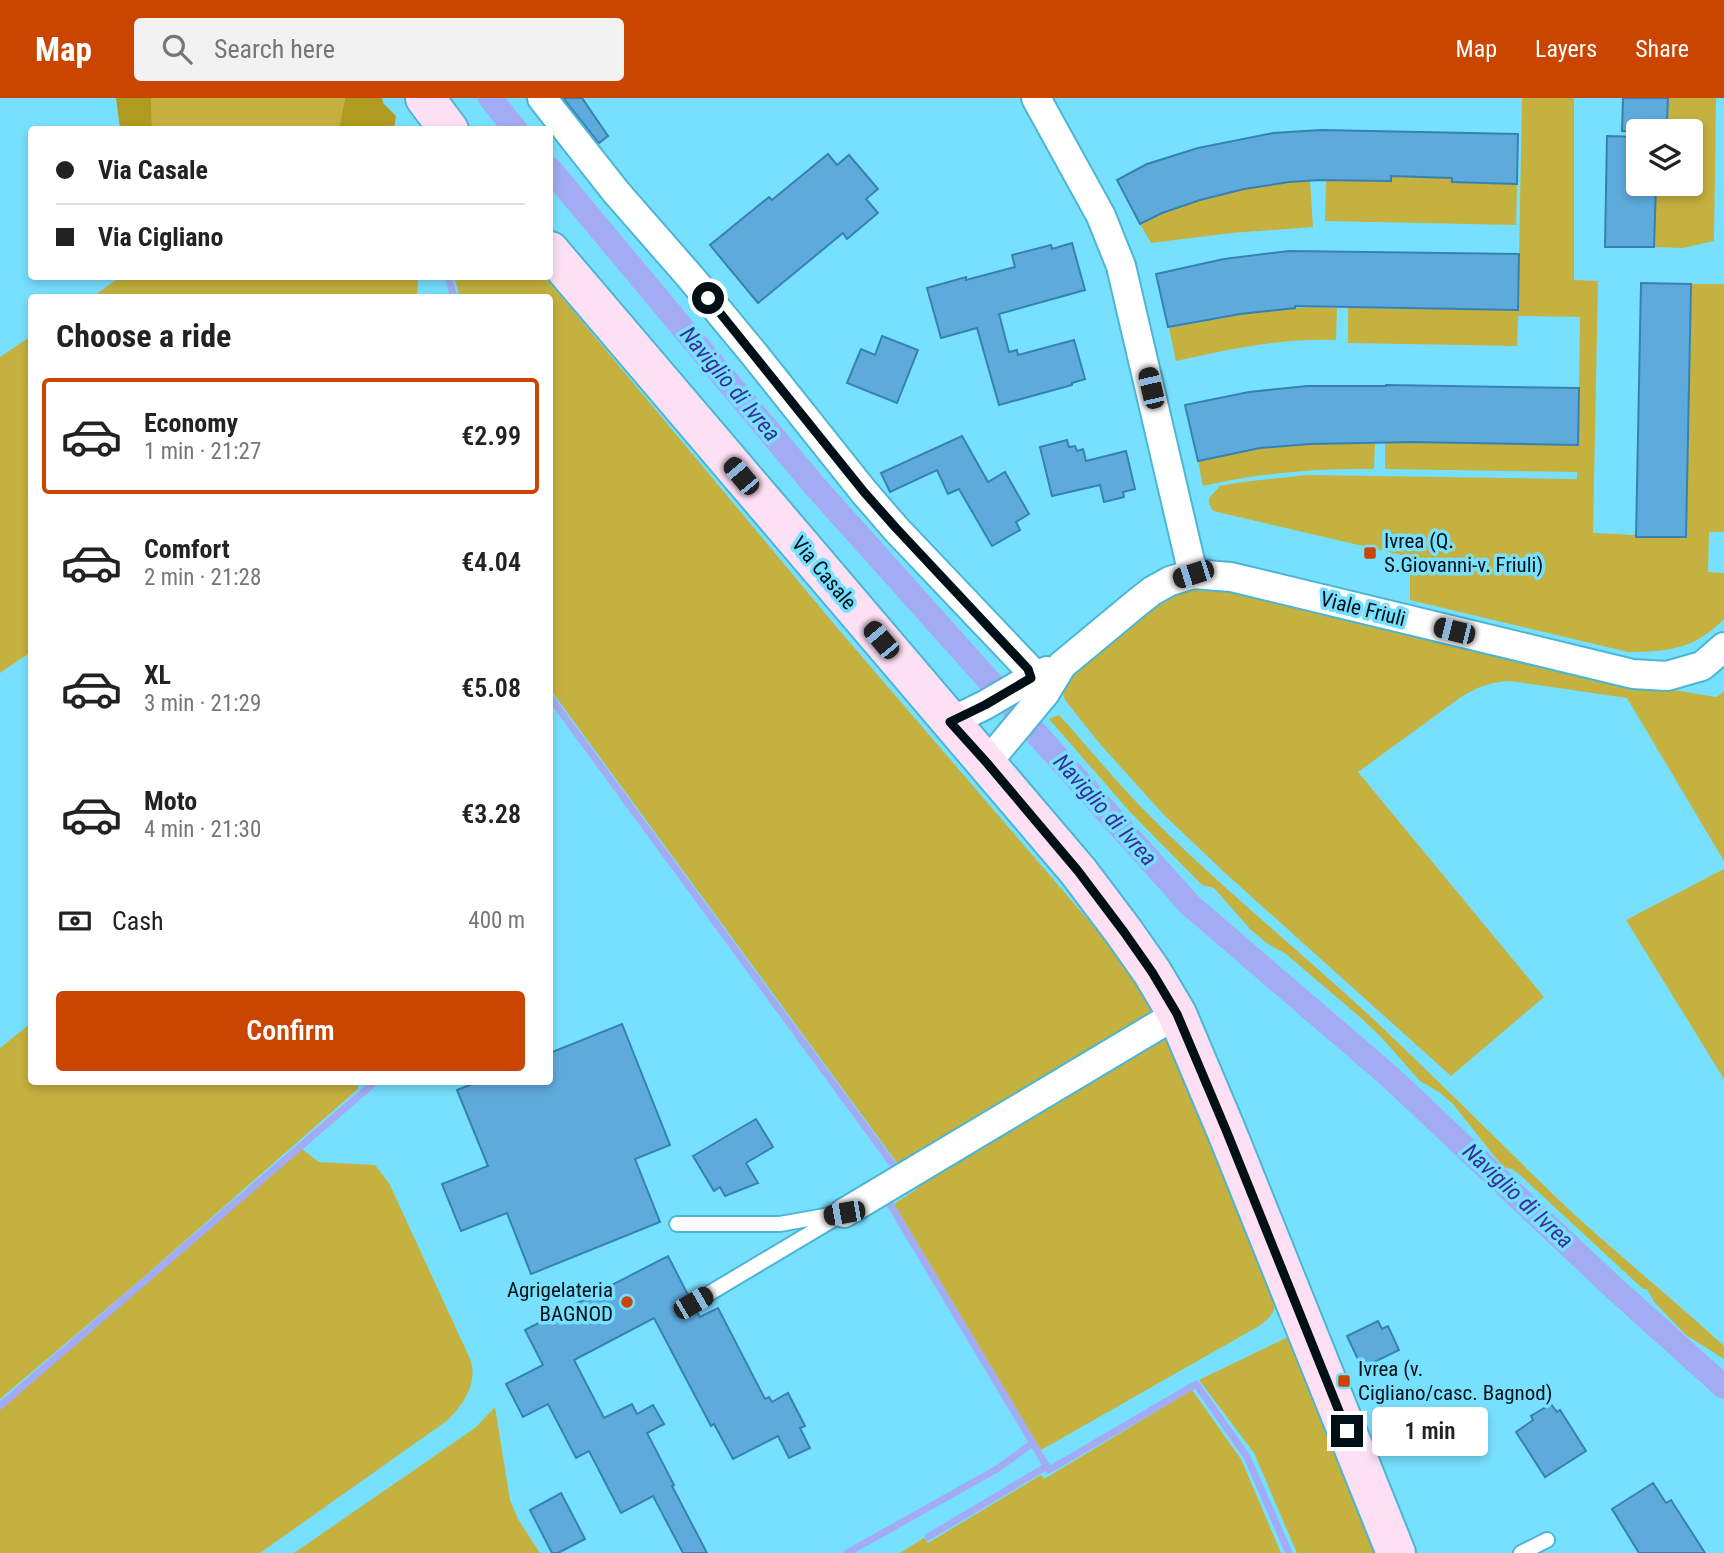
<!DOCTYPE html>
<html lang="en">
<head>
<meta charset="utf-8">
<style>
	body { margin:0; font-family:"Roboto Condensed",sans-serif; background:#f2f2f2; color:#222; height:100vh; display:flex; flex-direction:column; font-size:26px; white-space:nowrap }
	* { box-sizing:border-box; margin:0 }
	p { font-size:23px; color:#767676 }
	.icon { flex:none; width:38px; height:38px; fill:none; stroke:currentColor; stroke-width:2; stroke-linecap:round; stroke-linejoin:round }
	.map { position:relative; flex:1; overflow:hidden }
	.sheet { position:absolute; left:28px; top:196px; width:525px; height:791px; display:flex; flex-direction:column; background:#fff; border-radius:7px; box-shadow:0 4px 10px #0003 }
	.sheet>* { flex:none }
	.banner { position:absolute; left:28px; top:28px; width:525px; height:154px; border-radius:7px; box-shadow:0 4px 10px #0003; display:grid; align-content:center; height:154px; padding:0 28px; background:#fff }
	.controls { position:absolute; left:1626px; top:21px; display:grid; gap:14px }
	.controls a { display:grid; place-items:center; width:77px; height:77px; border-radius:7px; background:#fff; box-shadow:0 4px 10px #0003; font-size:35px }
	.end { position:absolute; width:32px; height:32px; margin:-16px; border:9px solid #001016; background:#fff; box-shadow:0 0 0 4px #fff }
	.from { border-radius:50% }
	.bubble { position:absolute; height:49px; border-radius:7px; background:#fff; box-shadow:0 4px 10px #0003; font-size:23px; font-weight:600; line-height:49px; text-align:center }
	.car { position:absolute; width:21px; height:42px; margin:-21px -10px; border-radius:9px; box-shadow:0 0 5px 2px #0007; background:linear-gradient(#222 24%,#8ab4d8 0 40%,#222 0 76%,#8ab4d8 0 86%,#222 0) }
	.banner b { display:flex; align-items:center; gap:24px; height:66px; font-size:26px }
	.banner b+b { border-top:2px solid #e0e0e0 }
	.banner i { width:18px; height:18px; background:#222 }
	ul { padding:0; list-style:none }
	li { display:flex; align-items:center; gap:21px; height:116px; margin:0 14px 10px; padding:0 14px; border:4px solid transparent; border-radius:7px }
	li div { flex:1 }
	li b { display:block; font-size:26px }
	li em { font-style:normal; font-weight:600 }
	li.active { border-color:#ca4500 }
	li>.icon { width:63px; height:63px; stroke-width:1.5 }
	h2 { padding:0 28px; font-size:32px; line-height:84px }
	.pay { display:flex; align-items:center; gap:18px; height:77px; padding:0 28px; font-size:26px }
	.pay p { margin-inline-start:auto }
	.primary-button { display:flex; gap:14px; margin-top:auto; padding:14px 28px }
	.primary-button a { flex:1; height:80px; border-radius:7px; background:#ca4500; color:#fff; font-size:28px; font-weight:600; line-height:80px; text-align:center }
	header { display:flex; align-items:center; gap:42px; box-sizing:border-box; height:98px; padding:0 35px; background:#ca4500; color:#fff }
	header strong { font-size:33px }
	nav { display:flex; gap:38px; margin-inline-start:auto; font-size:24px }
	.search { width:490px; height:63px; background:#f2f2f2; display:flex; align-items:center; gap:18px; box-sizing:border-box; padding:0 24px; border-radius:7px; color:#767676; font-size:26px }
	.map>svg:first-child { display:block }
	.green { fill:#c4b13f }
	.forest { fill:#ae9b1f }
	.lines { fill:none; stroke-linecap:round; stroke-linejoin:round }
	.stream { stroke:#a4abf5; stroke-width:7 }
	.canal { stroke:#a4abf5; stroke-width:24 }
	.building { fill:#5faadd; stroke:#3582b2; stroke-width:2 }
	.service-casing { stroke:#4bb6d4; stroke-width:18 }
	.minor-casing { stroke:#4bb6d4; stroke-width:32 }
	.secondary-casing { stroke:#4bb6d4; stroke-width:42 }
	.service { stroke:#fff; stroke-width:14 }
	.minor { stroke:#fff; stroke-width:28 }
	.secondary { stroke:#fee0f4; stroke-width:38 }
	.route { stroke:#001016; stroke-width:9 }
	.poi-dot { fill:#ca4500; stroke:#78e0ff; stroke-width:2.5 }
	.labels { text-anchor:middle; dominant-baseline:central; stroke-width:7; stroke-linejoin:round; paint-order:stroke }
	.poi-label { font-size:21px; fill:#001016; stroke:#78e0ff; text-anchor:start }
	.street-label { font-size:21px; fill:#001016; stroke:#78e0ff }
	.water-label { font-size:23px; font-style:italic; fill:#392f98; stroke:#78e0ff }
</style>
</head>
<body>
<header>
<strong>Map</strong>
<div class="search"><svg class="icon" aria-label="search" viewBox="0 0 24 24"><circle cx="10" cy="10" r="6"/><path d="M15 15l6 6"/></svg>Search here</div>
<nav><a>Map</a><a>Layers</a><a>Share</a></nav>
</header>
<div class="map">
<svg width="1724" height="1455" viewBox="0 0 1724 1455">
	<rect width="100%" height="100%" fill="#78e0ff"/>
	<!-- green -->
	<g class="green">
		<polygon points="151,0 345,0 339,32 152,31"/>
		<path d="M 1522,0 L 1574,0 L 1574,182 L 1598,183 L 1593,435 C 1624,436 1655,439 1686,439 L 1691,186 L 1724,186 L 1724,434 L 1709,434 L 1708,474 L 1724,475 L 1724,521 C 1695,551 1667,554 1628,554 L 1410,502 L 1410,459 L 1213,413 L 1209,406 L 1209,400 L 1220,388 L 1242,384 L 1307,377 L 1577,381 L 1577,374 L 1385,371 L 1385,344 L 1578,347 L 1580,219 L 1518,218 L 1517,248 L 1348,245 L 1348,210 L 1518,212 Z"/>
		<polygon points="1668,0 1716,0 1714,143 1683,150 1654,149 1656,86 1690,86 1690,33 1663,33 1663,24 1667,23"/>
		<polygon points="1391,78 1452,79 1452,84 1517,86 1516,127 1325,123 1326,82 1390,83"/>
		<path d="M 1310,82 L 1313,129 L 1232,135 L 1151,145 L 1140,126 C 1191,99 1252,86 1310,82 Z"/>
		<polygon points="120,179 418,179 417,199 91,200"/>
		<polygon points="454,179 545,179 839,532 1108,845 1154,912 1154,916 900,1069 550,591 550,200 460,199"/>
		<path d="M 1311,209 L 1337,210 L 1336,242 C 1282,240 1229,251 1176,263 L 1169,230 L 1255,214 Z"/>
		<polygon points="31,238 31,554 0,575 0,259"/>
		<path d="M 1349,345 L 1375,345 L 1374,371 C 1315,370 1261,375 1203,388 L 1198,363 C 1250,350 1295,346 1349,345 Z"/>
		<path d="M 1196,491 L 1212,491 L 1233,495 C 1393,533 1553,574 1716,599 L 1724,594 L 1724,763 L 1627,600 L 1510,583 C 1491,584 1477,589 1461,599 L 1358,674 L 1544,899 L 1451,978 L 1224,774 L 1163,716 L 1100,646 L 1065,602 L 1062,592 L 1066,583 L 1083,566 L 1165,500 L 1183,493 Z"/>
		<path d="M 1059,617 C 1091,652 1121,690 1155,723 C 1224,792 1300,853 1371,919 C 1436,980 1498,1043 1561,1104 C 1614,1154 1671,1199 1724,1248 L 1724,1261 L 1686,1237 L 1655,1205 L 1647,1191 L 1643,1191 L 1519,1076 L 1512,1071 L 1503,1069 L 1453,1006 L 1439,994 L 1420,983 L 1381,939 L 1361,920 L 1286,856 L 1268,846 L 1251,832 L 1214,790 L 1202,787 L 1130,714 L 1049,621 Z"/>
		<polygon points="1724,771 1724,981 1626,822"/>
		<polygon points="31,925 32,984 358,984 358,991 138,1184 0,1301 0,950"/>
		<path d="M 1166,939 L 1178,959 L 1275,1189 C 1275,1211 1277,1215 1259,1228 L 1041,1352 L 894,1106 L 917,1091 L 911,1084 Z"/>
		<path d="M 302,1051 L 319,1064 L 375,1067 L 389,1085 L 471,1263 C 477,1287 464,1305 448,1322 L 260,1455 L 0,1455 L 0,1311 Z"/>
		<polygon points="1288,1239 1384,1455 1297,1455 1254,1355 1199,1282"/>
		<polygon points="1192,1292 1241,1361 1281,1455 900,1455 924,1440 928,1445 1041,1377 1044,1381"/>
		<polygon points="495,1309 510,1402 518,1421 540,1455 294,1455 475,1330"/>
	</g>
	<!-- forest -->
	<g class="forest">
		<polygon points="116,0 151,0 152,31 120,31"/>
		<polygon points="345,0 382,0 383,5 396,18 394,31 339,31"/>
	</g>
	<g class="lines">
		<!-- stream -->
		<g class="stream">
			<polyline points="448,178 454,200"/>
			<polyline points="550,599 899,1075"/>
			<polyline points="894,1099 888,1103 1049,1372 1196,1286 1247,1359 1289,1455"/>
			<polyline points="0,1308 375,984"/>
			<polyline points="928,1439 1047,1368"/>
			<polyline points="847,1455 997,1371 1033,1345"/>
		</g>
		<!-- canal -->
		<g class="canal">
			<polyline points="490,0 516,32"/>
			<polyline points="550,71 813,386 1190,807 1389,978 1614,1190 1724,1289"/>
		</g>
	</g>
	<!-- building -->
	<g class="building">
		<polygon points="563,0 582,0 608,38 599,45"/>
		<polygon points="1623,0 1668,0 1667,24 1663,24 1663,33 1622,33"/>
		<polygon points="1321,32 1518,36 1517,86 1452,84 1452,80 1391,78 1391,83 1319,82 1289,84 1244,91 1200,102 1162,115 1140,126 1117,82 1147,66 1198,50 1273,35"/>
		<polygon points="1607,38 1638,39 1638,86 1656,86 1654,149 1605,149"/>
		<polygon points="828,56 837,67 849,57 878,91 866,101 878,115 847,141 843,135 758,205 710,147 769,99 772,102"/>
		<polygon points="1072,145 1085,192 999,216 1009,254 1017,252 1018,257 1074,242 1085,281 1072,285 1072,287 999,307 977,230 941,240 927,190 966,179 966,182 1015,169 1012,157 1051,147 1052,151"/>
		<polygon points="1289,153 1519,156 1518,212 1295,208 1295,210 1240,216 1168,229 1156,176 1224,161"/>
		<polygon points="1641,185 1691,186 1686,439 1636,439"/>
		<polygon points="882,238 918,252 897,305 847,285 861,251 875,257"/>
		<polygon points="1386,287 1579,290 1578,347 1413,344 1310,346 1260,350 1198,363 1185,307 1249,294 1307,288 1386,288"/>
		<polygon points="962,338 988,384 1005,374 1029,416 1016,424 1020,432 992,448 959,391 948,396 937,372 890,394 881,375"/>
		<polygon points="1067,342 1069,349 1075,348 1077,353 1083,351 1086,363 1126,353 1135,391 1123,394 1124,399 1104,404 1100,387 1052,398 1040,349"/>
		<polygon points="622,926 670,1047 635,1061 660,1124 531,1176 507,1115 461,1133 442,1086 488,1068 457,992 477,984 550,984 550,955"/>
		<polygon points="756,1021 773,1049 746,1065 758,1085 725,1098 720,1089 714,1093 693,1058"/>
		<polygon points="668,1158 688,1197 683,1204 685,1210 689,1214 697,1214 700,1219 718,1210 765,1301 769,1299 772,1304 788,1295 805,1328 800,1330 810,1350 789,1360 778,1338 733,1361 714,1326 711,1328 654,1220 574,1262 604,1320 632,1306 637,1316 653,1307 664,1326 647,1335 674,1387 672,1388 707,1455 683,1455 653,1398 621,1415 589,1353 576,1360 548,1306 523,1319 506,1286 543,1267 525,1232"/>
		<polygon points="1378,1223 1382,1231 1388,1228 1399,1252 1362,1270 1347,1238"/>
		<polygon points="1551,1306 1557,1314 1560,1312 1586,1353 1545,1379 1516,1334 1533,1322 1531,1318"/>
		<polygon points="1653,1385 1666,1405 1671,1402 1705,1455 1639,1455 1612,1411"/>
		<polygon points="561,1395 585,1441 558,1455 552,1455 530,1412"/>
	</g>
	<g class="lines">
		<!-- service casing -->
		<g class="service-casing">
			<g id="service">
				<polyline points="677,1126 780,1126 836,1116"/>
				<polyline points="693,1205 844,1115"/>
				<polyline points="1521,1455 1547,1442"/>
			</g>
		</g>
		<!-- minor casing -->
		<g class="minor-casing">
			<g id="minor">
				<polyline points="542,0 616,94 692,181 754,256 864,394 896,431 1029,571 1031,580 1045,595"/>
				<polyline points="1036,0 1101,118 1121,168 1193,476"/>
				<polyline points="950,624 985,607 1031,580 1047,573"/>
				<polyline points="987,665 1045,595 1062,567 1138,504 1152,493 1170,483 1193,476 1231,479 1633,576 1667,578 1702,568 1724,549"/>
				<polyline points="844,1115 1177,916"/>
			</g>
		</g>
		<!-- secondary casing -->
		<g class="secondary-casing">
			<g id="secondary">
				<polyline points="425,0 449,32"/>
				<polyline points="550,153 1078,773 1124,834 1152,874 1177,916 1226,1032 1396,1455"/>
			</g>
		</g>
		<!-- service -->
		<use href="#service" class="service"/>
		<!-- minor -->
		<use href="#minor" class="minor"/>
		<!-- secondary -->
		<use href="#secondary" class="secondary"/>
	</g>
	<g class="lines">
		<!-- route -->
		<polyline class="route" points="708,200 864,394 896,430 1028,571 1031,580 985,607 950,624 987,665 1078,773 1124,834 1152,874 1177,916 1226,1032 1347,1333"/>
	</g>
	<!-- markers -->
	<g class="poi-dot">
		<rect x="1363" y="448" width="14" height="14" rx="3.5"/>
		<circle cx="627" cy="1204" r="7"/>
		<rect x="1337" y="1276" width="14" height="14" rx="3.5"/>
	</g>
	<g class="labels">
		<!-- poi labels -->
		<g class="poi-label">
			<text x="1384" y="443">Ivrea (Q.<tspan x="1384" dy="24">S.Giovanni-v. Friuli)</tspan></text>
			<text x="613" y="1192" text-anchor="end">Agrigelateria<tspan x="613" dy="24">BAGNOD</tspan></text>
			<text x="1358" y="1271">Ivrea (v.<tspan x="1358" dy="24">Cigliano/casc. Bagnod)</tspan></text>
		</g>
		<!-- street labels -->
		<g class="street-label">
			<text transform="translate(824 475) rotate(50)">Via Casale</text>
			<text transform="translate(1363 511) rotate(14)">Viale Friuli</text>
		</g>
		<!-- water labels -->
		<g class="water-label">
			<text transform="translate(730 286) rotate(50)">Naviglio di Ivrea</text>
			<text transform="translate(1105 712) rotate(48)">Naviglio di Ivrea</text>
			<text transform="translate(1518 1098) rotate(43)">Naviglio di Ivrea</text>
		</g>
	</g>
</svg>
<div class="controls">
<a><svg class="icon" aria-label="layers" viewBox="0 0 24 24"><path d="M12 4l9 5-9 5-9-5zM3 14l9 5 9-5"/></svg></a>
</div>
<i class="end from" style="left:708px;top:200px"></i>
<i class="end" style="left:1347px;top:1333px"></i>
<div class="bubble" style="left:1372px;top:1309px;width:116px">1 min</div>
<i class="car" style="left:1151px;top:290px;rotate:347deg"></i>
<i class="car" style="left:741px;top:378px;rotate:320deg"></i>
<i class="car" style="left:1193px;top:476px;rotate:252deg"></i>
<i class="car" style="left:1454px;top:533px;rotate:284deg"></i>
<i class="car" style="left:881px;top:542px;rotate:320deg"></i>
<i class="car" style="left:844px;top:1115px;rotate:260deg"></i>
<i class="car" style="left:693px;top:1205px;rotate:60deg"></i>
<div class="banner">
<b><i class="from"></i>Via Casale</b>
<b><i></i>Via Cigliano</b>
</div>
<section class="sheet">
<h2>Choose a ride</h2>
<ul>
<li class="active"><svg class="icon" aria-label="car" viewBox="0 0 24 24"><path d="M5 17H2v-5l4-1 3-4h7l3 4 3 1v5h-3M9 17h6M6 11h13"/><circle cx="7" cy="17" r="2"/><circle cx="17" cy="17" r="2"/></svg><div><b>Economy</b><p>1 min · 21:27</p></div><em>€2.99</em></li>
<li><svg class="icon" aria-label="car" viewBox="0 0 24 24"><path d="M5 17H2v-5l4-1 3-4h7l3 4 3 1v5h-3M9 17h6M6 11h13"/><circle cx="7" cy="17" r="2"/><circle cx="17" cy="17" r="2"/></svg><div><b>Comfort</b><p>2 min · 21:28</p></div><em>€4.04</em></li>
<li><svg class="icon" aria-label="car" viewBox="0 0 24 24"><path d="M5 17H2v-5l4-1 3-4h7l3 4 3 1v5h-3M9 17h6M6 11h13"/><circle cx="7" cy="17" r="2"/><circle cx="17" cy="17" r="2"/></svg><div><b>XL</b><p>3 min · 21:29</p></div><em>€5.08</em></li>
<li><svg class="icon" aria-label="car" viewBox="0 0 24 24"><path d="M5 17H2v-5l4-1 3-4h7l3 4 3 1v5h-3M9 17h6M6 11h13"/><circle cx="7" cy="17" r="2"/><circle cx="17" cy="17" r="2"/></svg><div><b>Moto</b><p>4 min · 21:30</p></div><em>€3.28</em></li>
</ul>
<div class="pay"><svg class="icon" aria-label="cash" viewBox="0 0 24 24"><path d="M3 7h18v10H3z"/><circle cx="12" cy="12" r="2"/></svg>Cash<p>400 m</p></div>
<div class="primary-button"><a>Confirm</a></div>
</section>
</div>
</body>
</html>
